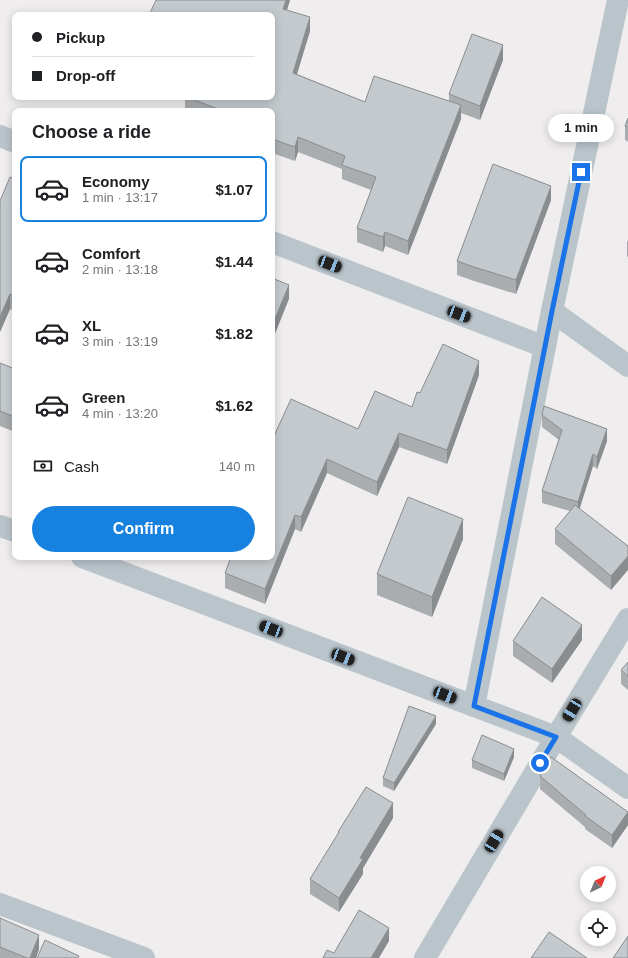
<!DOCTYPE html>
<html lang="en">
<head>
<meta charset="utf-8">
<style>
	body { margin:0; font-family:Helvetica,sans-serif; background:#f2f2f2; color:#202124; height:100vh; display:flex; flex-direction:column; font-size:15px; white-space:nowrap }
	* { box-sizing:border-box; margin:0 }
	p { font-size:13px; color:#757577 }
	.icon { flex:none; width:22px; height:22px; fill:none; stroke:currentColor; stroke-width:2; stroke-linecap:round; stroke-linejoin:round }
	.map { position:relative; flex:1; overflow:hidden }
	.details { position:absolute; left:12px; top:108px; width:263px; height:452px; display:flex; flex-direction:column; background:#fff; border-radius:8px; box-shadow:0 2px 10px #0003 }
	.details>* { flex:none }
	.guide { position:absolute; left:12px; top:12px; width:263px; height:88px; border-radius:8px; box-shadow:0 2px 10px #0003; display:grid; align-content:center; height:88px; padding:0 20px; background:#fff }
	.needle { width:26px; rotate:43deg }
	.controls { position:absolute; left:580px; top:866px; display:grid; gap:8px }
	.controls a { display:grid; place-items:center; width:36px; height:36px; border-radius:50%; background:#fff; box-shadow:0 2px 10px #0003; font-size:20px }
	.end { position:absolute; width:18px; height:18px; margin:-9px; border:5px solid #1a73e8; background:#fff; box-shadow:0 0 0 2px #fff }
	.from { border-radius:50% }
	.bubble { position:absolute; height:28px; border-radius:14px; background:#fff; box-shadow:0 2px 10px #0003; font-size:13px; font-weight:800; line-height:28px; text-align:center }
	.car { position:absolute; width:12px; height:24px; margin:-12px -6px; border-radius:5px; box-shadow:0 0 3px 1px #0007; background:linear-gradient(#222 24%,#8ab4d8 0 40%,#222 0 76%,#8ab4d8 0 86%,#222 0) }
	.guide b { display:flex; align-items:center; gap:14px; height:38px; font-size:15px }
	.guide b+b { border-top:1px solid #e0e0e0 }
	.guide i { width:10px; height:10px; background:#202124 }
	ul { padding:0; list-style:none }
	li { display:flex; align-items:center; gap:12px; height:66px; margin:0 8px 6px; padding:0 12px; border:2px solid transparent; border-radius:8px }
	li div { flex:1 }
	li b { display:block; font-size:15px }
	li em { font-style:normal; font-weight:800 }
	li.selected { border-color:#1781e0 }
	li>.icon { width:36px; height:36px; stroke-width:1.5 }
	h2 { padding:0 20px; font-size:18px; line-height:48px }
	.pay { display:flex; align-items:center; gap:10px; height:44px; padding:0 20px; font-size:15px }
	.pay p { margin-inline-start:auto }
	.primary-button { display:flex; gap:8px; margin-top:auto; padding:8px 20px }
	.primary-button a { flex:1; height:46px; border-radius:24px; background:#1781e0; color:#fff; font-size:16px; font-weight:800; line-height:46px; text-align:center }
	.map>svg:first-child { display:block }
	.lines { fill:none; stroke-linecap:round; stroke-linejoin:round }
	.minor { stroke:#b9c4cb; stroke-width:22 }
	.wall { fill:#a9adb0 }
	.shaded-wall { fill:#898d90 }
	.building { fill:#c4c9cd; stroke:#898d90 }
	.route { stroke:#1a73e8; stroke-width:5 }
</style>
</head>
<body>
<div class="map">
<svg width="628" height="958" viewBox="0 0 628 958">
	<rect width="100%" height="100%" fill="#f0edee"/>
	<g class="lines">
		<!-- minor -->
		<g class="minor">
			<polyline points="0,136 15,142"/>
			<polyline points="272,242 545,347"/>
			<polyline points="552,311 628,366"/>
			<polyline points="0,526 15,531"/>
			<polyline points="82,557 474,706 556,737 628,788"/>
			<polyline points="474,706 552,311 618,0"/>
			<polyline points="0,904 144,958"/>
			<polyline points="425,958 556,737 628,619"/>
		</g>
	</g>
	<!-- wall -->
	<g class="wall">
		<polygon points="290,0 287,10 310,31 297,74 365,102 449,101 449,94 503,60 480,120 461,113 461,119 408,255 385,246 383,252 357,242 357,228 371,190 342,179 342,169 298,152 295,161 272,153 272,111 185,111 185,97 272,97 272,15"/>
		<polygon points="628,118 628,142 625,140 625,126"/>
		<polygon points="15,179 15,311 10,309 0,332"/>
		<polygon points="551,200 516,294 474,281 457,275 457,261"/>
		<polygon points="628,240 628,257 627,256 627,242"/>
		<polygon points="0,363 15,369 15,432 0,426"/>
		<polygon points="479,375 447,464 399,447 377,496 327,473 301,532 295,529 265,604 225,588 225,573 272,557 274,436 358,429 412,407 420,393"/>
		<polygon points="542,415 607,441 597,469 593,466 579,509 628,546 611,590 555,544 555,529 570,511 542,503 542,491 559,440 542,427"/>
		<polygon points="463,539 432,617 377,595 377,574"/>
		<polygon points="582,640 552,683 513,656 513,641"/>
		<polygon points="628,662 628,690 621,684 621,670"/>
		<polygon points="436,724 394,791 383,786 383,778"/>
		<polygon points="514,757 504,781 472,768 472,760"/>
		<polygon points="540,776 628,812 628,825 612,848 585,829 585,827 540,789"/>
		<polygon points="393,818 363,868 363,874 339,912 310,894 310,879 338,834 338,832"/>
		<polygon points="0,918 39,949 36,958 0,958"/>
	</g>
	<!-- shaded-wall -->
	<g class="shaded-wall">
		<polygon points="286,0 290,0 283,23 283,9"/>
		<polygon points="310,17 310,31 293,87 293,73"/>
		<polygon points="503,45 503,60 480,120 480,106"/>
		<polygon points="461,105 461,119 408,255 408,241"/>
		<polygon points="298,137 298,152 295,161 295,147"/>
		<polygon points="551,186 551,200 516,294 516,280"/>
		<polygon points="385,232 385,246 383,252 383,237"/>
		<polygon points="289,285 289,299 272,341 272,326"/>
		<polygon points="10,294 10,309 0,332 0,317"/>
		<polygon points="479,361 479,375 447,464 447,450"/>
		<polygon points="607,429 607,441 597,469 597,457"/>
		<polygon points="399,433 399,447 377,496 377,482"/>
		<polygon points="593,454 593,466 578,514 578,502"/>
		<polygon points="327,459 327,473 301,532 301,517"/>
		<polygon points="295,515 295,529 265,604 265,589"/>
		<polygon points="463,519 463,539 432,617 432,597"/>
		<polygon points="628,556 628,570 611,590 611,576"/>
		<polygon points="582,625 582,640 552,683 552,669"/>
		<polygon points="436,716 436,724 394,791 394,783"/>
		<polygon points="514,749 514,757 504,781 504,774"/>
		<polygon points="393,803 393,818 363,868 363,874 339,912 339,898 360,858"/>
		<polygon points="628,812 628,825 612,848 612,835"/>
		<polygon points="389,928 389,941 379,958 371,958"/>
		<polygon points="39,935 39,949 36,958 30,958"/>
	</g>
	<!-- building -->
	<g class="building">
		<polygon points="156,0 286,0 283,9 310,17 293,73 365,102 374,76 461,105 408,241 385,232 383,237 357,228 376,177 342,165 345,156 298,137 295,147 272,139 272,111 223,111 187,97 272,97 272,15 149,15"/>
		<polygon points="472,34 503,45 480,106 449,94"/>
		<polygon points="628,118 628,127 625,126"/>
		<polygon points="493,164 551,186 516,280 474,267 457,261"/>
		<polygon points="10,177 15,179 15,296 10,294 0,317 0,201"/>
		<polygon points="272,278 289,285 272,326"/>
		<polygon points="443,344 479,361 447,450 399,433 377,482 327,459 301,517 295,515 265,589 225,573 231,557 272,557 272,435 274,436 291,399 358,429 375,391 412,407 417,392 420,393"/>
		<polygon points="0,363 15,369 15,417 0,411"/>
		<polygon points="544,406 607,429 597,457 593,454 578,502 542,491 562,430 542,415"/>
		<polygon points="408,497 463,519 432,597 377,574"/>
		<polygon points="575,505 628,546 628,556 611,576 555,529"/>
		<polygon points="542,597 582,625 552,669 513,641"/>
		<polygon points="628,662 628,676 621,670"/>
		<polygon points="409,706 436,716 394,783 383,778"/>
		<polygon points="482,735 514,749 504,774 472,760"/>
		<polygon points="551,757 628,812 612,835 585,816 586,815 540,776"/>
		<polygon points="366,787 393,803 360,858 363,859 339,898 310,879 339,832 338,832"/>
		<polygon points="359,910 389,928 371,958 323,958 327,950 334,953"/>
		<polygon points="0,918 39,935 30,958 27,958 0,947"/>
		<polygon points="549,932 587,958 531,958"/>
		<polygon points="628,936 628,958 613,958"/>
		<polygon points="45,940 79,956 78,958 37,958"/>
	</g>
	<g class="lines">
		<!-- route -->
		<polyline class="route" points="540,763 556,737 474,706 552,311 581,172"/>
	</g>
</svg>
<div class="controls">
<a><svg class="needle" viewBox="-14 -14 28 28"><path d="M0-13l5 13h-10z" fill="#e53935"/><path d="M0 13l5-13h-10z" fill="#757577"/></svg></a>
<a><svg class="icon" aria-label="locate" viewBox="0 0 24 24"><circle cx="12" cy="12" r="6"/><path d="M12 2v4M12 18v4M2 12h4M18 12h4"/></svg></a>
</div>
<i class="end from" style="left:540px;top:763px"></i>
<i class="end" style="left:581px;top:172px"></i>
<div class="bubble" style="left:548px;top:114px;width:66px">1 min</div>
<i class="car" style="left:330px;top:264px;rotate:111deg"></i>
<i class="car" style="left:459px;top:314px;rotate:111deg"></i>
<i class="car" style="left:271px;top:629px;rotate:291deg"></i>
<i class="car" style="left:343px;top:657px;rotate:111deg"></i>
<i class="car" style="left:445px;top:695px;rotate:111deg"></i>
<i class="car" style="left:572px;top:710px;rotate:211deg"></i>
<i class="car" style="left:494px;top:841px;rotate:31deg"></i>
<div class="guide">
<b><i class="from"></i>Pickup</b>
<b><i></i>Drop-off</b>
</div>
<section class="details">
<h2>Choose a ride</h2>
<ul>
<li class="selected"><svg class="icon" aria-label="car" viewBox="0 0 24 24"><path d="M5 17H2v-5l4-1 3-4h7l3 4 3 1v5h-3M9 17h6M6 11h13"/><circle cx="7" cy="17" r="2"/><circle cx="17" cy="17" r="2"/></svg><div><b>Economy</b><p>1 min · 13:17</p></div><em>$1.07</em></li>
<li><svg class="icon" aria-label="car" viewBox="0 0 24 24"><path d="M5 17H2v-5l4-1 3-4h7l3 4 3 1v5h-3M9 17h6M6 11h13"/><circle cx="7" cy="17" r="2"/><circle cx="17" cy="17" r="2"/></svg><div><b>Comfort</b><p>2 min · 13:18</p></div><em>$1.44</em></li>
<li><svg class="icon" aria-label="car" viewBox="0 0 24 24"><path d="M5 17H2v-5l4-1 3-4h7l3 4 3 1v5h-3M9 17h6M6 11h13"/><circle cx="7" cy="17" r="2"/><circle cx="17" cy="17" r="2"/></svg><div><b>XL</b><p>3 min · 13:19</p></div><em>$1.82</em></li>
<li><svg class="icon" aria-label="car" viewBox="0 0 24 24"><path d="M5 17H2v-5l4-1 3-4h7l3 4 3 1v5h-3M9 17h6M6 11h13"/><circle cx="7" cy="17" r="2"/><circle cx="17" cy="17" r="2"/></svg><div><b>Green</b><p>4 min · 13:20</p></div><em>$1.62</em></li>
</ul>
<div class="pay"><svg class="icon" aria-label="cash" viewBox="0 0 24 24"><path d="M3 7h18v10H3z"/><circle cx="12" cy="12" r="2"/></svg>Cash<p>140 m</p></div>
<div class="primary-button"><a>Confirm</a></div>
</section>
</div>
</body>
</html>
